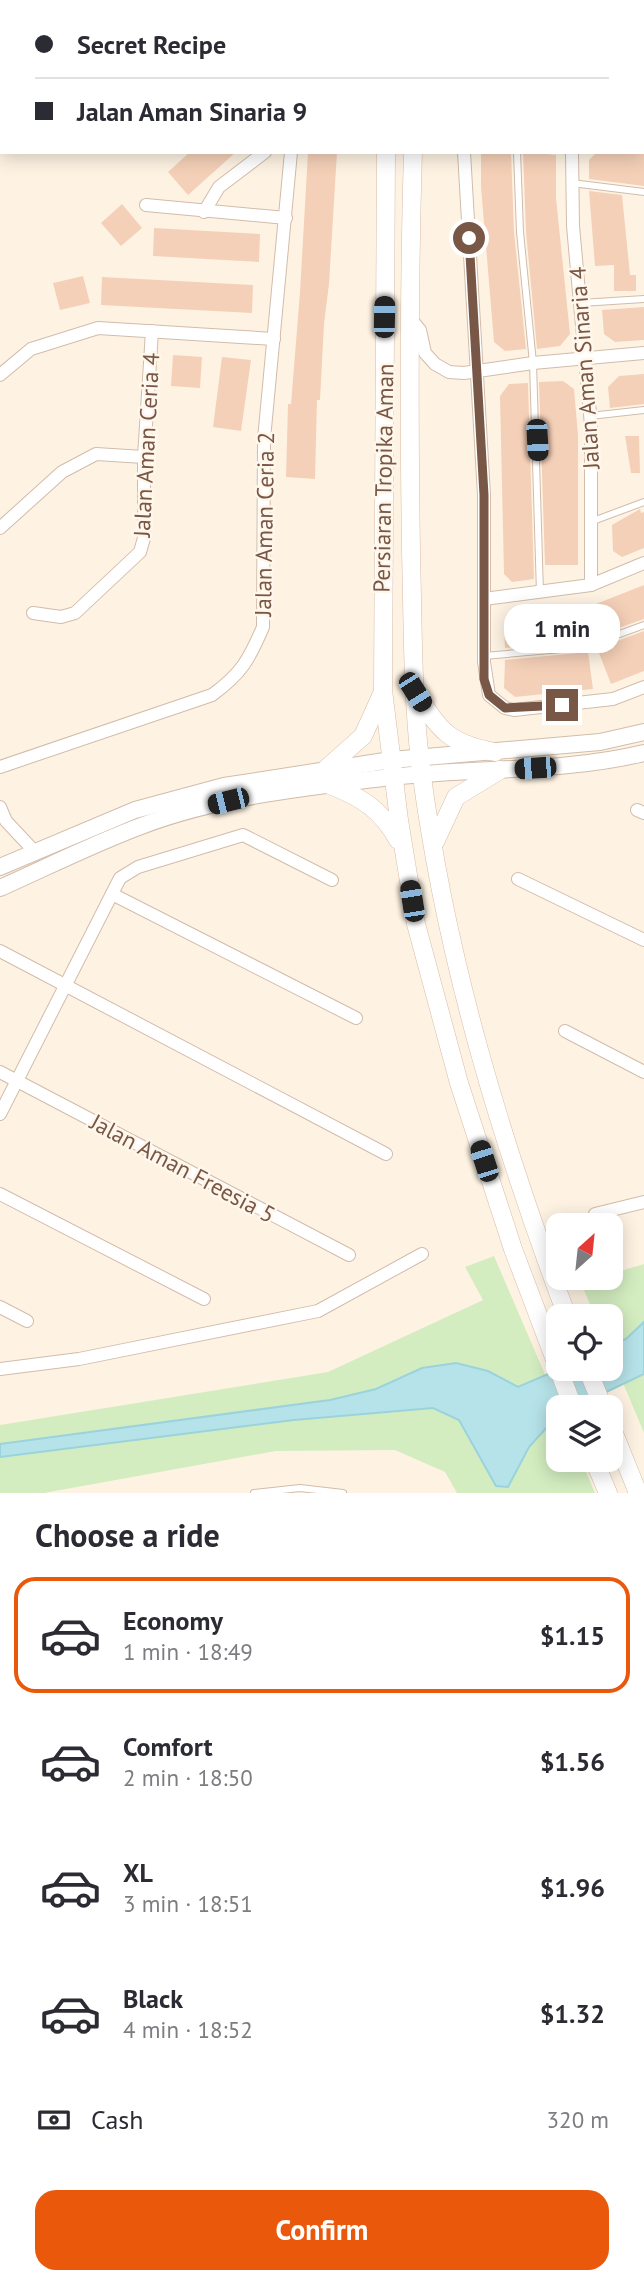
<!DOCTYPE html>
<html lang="en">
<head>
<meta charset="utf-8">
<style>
	body { margin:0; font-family:"PT Sans",sans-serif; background:#f7f7f7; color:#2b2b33; height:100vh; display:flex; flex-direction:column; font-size:26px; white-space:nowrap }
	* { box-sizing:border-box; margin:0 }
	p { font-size:23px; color:#7c7c81 }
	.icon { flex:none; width:38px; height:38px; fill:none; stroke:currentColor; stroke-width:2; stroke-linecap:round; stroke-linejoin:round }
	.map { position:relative; height:1493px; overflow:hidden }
	.side { display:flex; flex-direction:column; background:#fff; flex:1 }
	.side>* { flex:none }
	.hud { position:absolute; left:0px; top:0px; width:644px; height:154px; box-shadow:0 4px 18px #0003; display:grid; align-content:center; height:154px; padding:0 35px; background:#fff }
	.needle { width:46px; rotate:27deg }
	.buttons { position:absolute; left:546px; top:1213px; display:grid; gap:14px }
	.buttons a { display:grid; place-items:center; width:77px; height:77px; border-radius:14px; background:#fff; box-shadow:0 4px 18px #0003; font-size:35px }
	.end { position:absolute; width:32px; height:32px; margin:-16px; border:9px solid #785747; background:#fff; box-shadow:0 0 0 4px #fff }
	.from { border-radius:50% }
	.bubble { position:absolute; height:49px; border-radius:21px; background:#fff; box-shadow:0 4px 18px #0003; font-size:23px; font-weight:800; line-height:49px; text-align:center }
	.car { position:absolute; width:21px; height:42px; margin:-21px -10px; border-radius:9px; box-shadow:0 0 5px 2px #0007; background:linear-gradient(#222 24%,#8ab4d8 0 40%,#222 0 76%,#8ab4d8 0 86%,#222 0) }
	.hud b { display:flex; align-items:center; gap:24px; height:66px; font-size:26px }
	.hud b+b { border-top:2px solid #e1e1e2 }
	.hud i { width:18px; height:18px; background:#2b2b33 }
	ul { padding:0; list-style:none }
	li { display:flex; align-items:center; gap:21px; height:116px; margin:0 14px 10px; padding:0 21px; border:4px solid transparent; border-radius:21px }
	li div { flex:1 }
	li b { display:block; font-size:26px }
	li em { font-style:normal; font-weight:800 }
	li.active { border-color:#ea580c }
	li>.icon { width:63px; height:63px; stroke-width:1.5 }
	h2 { padding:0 35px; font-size:32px; line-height:84px }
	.pay { display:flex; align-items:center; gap:18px; height:77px; padding:0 35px; font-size:26px }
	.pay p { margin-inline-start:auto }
	.cta { display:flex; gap:14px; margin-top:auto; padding:14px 35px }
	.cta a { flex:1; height:80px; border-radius:21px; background:#ea580c; color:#fff; font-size:28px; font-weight:800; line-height:80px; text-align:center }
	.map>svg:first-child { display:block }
	.green { fill:#d3edc0 }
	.water { fill:#b6e3e9; stroke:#9bd3dc; stroke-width:2 }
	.building { fill:#f5d0b8 }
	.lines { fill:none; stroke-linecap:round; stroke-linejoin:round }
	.service-casing { stroke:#d2bcab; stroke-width:8 }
	.minor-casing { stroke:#d2bcab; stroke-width:14 }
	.tertiary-casing { stroke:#d2bcab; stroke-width:18 }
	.secondary-casing { stroke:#d6bca8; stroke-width:19 }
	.service { stroke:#fff; stroke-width:6 }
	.minor { stroke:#fff; stroke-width:12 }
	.tertiary { stroke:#fff; stroke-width:16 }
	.secondary { stroke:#fff; stroke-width:18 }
	.route { stroke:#785747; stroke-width:9 }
	.labels { text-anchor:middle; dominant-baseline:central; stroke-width:5; stroke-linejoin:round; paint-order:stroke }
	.street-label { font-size:23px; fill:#785747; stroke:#fff7eb }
</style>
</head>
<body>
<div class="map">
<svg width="644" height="1493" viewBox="0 0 644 1493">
	<rect width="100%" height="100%" fill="#fef3e3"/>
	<!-- green -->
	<g class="green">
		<polygon points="494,1256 559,1407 558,1460 581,1460 595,1493 457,1493 445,1472 395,1450 276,1451 44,1493 0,1493 0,1425 328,1372 483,1300 465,1267"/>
		<polygon points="644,1264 644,1433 611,1354 611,1316 595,1316 581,1283 611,1278 611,1274"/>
	</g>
	<!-- water -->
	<polygon class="water" points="644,1322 644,1374 575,1407 558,1407 558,1415 529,1447 508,1487 496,1486 459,1420 433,1408 294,1420 0,1457 0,1444 330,1400 376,1389 422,1368 456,1363 488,1371 518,1387 560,1369 611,1368 611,1346 626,1339"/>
	<!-- building -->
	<g class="building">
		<polygon points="190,152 236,152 188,195 168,172"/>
		<polygon points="308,152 337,152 329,284 324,324 320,400 317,400 315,479 286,477 288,404 291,404 300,292"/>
		<polygon points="481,152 511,152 514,232 526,349 505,351 494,342 481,187"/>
		<polygon points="523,152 556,155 556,198 570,334 560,346 537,349 526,232"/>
		<polygon points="597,152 644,154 644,186 589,179 589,160"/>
		<polygon points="589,191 622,195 630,275 636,275 636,291 614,291 614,265 595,266"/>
		<polygon points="122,204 142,228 121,246 101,223"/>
		<polygon points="154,228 260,234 259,262 153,256"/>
		<polygon points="83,276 90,303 60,310 53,283"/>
		<polygon points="102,277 253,285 252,313 101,305"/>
		<polygon points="644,307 644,340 615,342 604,334 602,310"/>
		<polygon points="173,355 202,357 200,388 171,386"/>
		<polygon points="222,357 251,360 241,431 213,427"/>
		<polygon points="644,374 644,404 610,408 608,387 619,376"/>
		<polygon points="563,381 574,389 578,435 578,565 545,565 539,382"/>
		<polygon points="528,383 534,579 512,582 504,574 500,396 509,384"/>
		<polygon points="625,436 639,436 640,473 631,473"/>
		<polygon points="640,509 641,513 644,512 644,548 622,557 613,551 612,525"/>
		<polygon points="644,585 644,619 607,632 596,604"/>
		<polygon points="583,608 587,640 505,648 504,628 514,616"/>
		<polygon points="644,631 644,671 611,684 599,653 614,648 612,643"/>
		<polygon points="588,652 593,689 515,697 504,688 505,660"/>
	</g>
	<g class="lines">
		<!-- service casing -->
		<g class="service-casing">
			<g id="service">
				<polyline points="642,77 644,77"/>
				<polyline points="517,152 520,232 533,363 540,593"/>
				<polyline points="572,183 644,192"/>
				<polyline points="581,303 644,299"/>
				<polyline points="590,416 644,410"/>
				<polyline points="593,521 644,502"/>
				<polyline points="484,656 584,647 644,625"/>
				<polyline points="254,1493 300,1488 343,1493"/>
			</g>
		</g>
		<!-- minor casing -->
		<g class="minor-casing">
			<g id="minor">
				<polyline points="591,2 591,0"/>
				<polyline points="642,19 644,19"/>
				<polyline points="642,135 644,135"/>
				<polyline points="464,152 484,495 484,662 489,695 505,708 514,710 613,699 644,687"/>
				<polyline points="572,152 573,226 591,425 591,585"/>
				<polyline points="146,205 286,218"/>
				<polyline points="204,212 219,187 265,152"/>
				<polyline points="410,318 420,330 425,353 435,364 449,372 464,373 533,363 644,353"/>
				<polyline points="0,375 31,349 98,328 274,339"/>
				<polyline points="0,528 62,472 96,454 144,457"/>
				<polyline points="484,599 591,585 644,563"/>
				<polyline points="33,613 61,617 75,613 140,552 144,538 144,457 152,331"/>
				<path d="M 0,767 L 212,695 C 241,674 249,660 263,627 L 264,439 L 291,152"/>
				<polyline points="0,807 6,821 35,852"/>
				<polyline points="637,810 644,813"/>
				<polyline points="518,879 644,940"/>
				<polyline points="112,894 356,1018"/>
				<polyline points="0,951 386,1154"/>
				<polyline points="565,1031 644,1072"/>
				<polyline points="0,1072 349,1255"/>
				<polyline points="0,1114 120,878 138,867 243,835 332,880"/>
				<polyline points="0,1194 204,1299"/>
				<polyline points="595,1214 644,1202"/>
				<polyline points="0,1307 27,1321"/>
				<polyline points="0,1369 79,1359 318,1311 422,1254"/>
			</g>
		</g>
		<!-- tertiary casing -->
		<g class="tertiary-casing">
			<g id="tertiary">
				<polyline points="0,867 135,810 224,786 391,760 600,742 644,732"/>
				<path d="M 0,888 C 47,867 93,844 141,826 C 220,796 308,787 391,777 C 475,767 561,773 644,753"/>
			</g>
		</g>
		<!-- secondary casing -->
		<g class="secondary-casing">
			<g id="secondary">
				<polyline points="388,0 389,2"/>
				<polyline points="428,2 428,0"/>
				<polyline points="386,152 383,690 399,820 416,924 459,1083 513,1249 573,1407"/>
				<path d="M 413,152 C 409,285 409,418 411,551 C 413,626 412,702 422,777 C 447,962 501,1141 567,1316"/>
				<path d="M 417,695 C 441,732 450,744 495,752"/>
				<polyline points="327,768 363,736 382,694"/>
				<path d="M 330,785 C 361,797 382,810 398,840"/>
				<polyline points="435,842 456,797 500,770"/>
				<polyline points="587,1368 603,1407"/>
				<polyline points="611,1426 638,1493"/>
				<polyline points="594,1460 608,1493"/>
			</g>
		</g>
		<!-- service -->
		<use href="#service" class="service"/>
		<!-- minor -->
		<use href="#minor" class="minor"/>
		<!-- tertiary -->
		<use href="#tertiary" class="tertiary"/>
		<!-- secondary -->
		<use href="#secondary" class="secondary"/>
	</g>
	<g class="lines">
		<!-- route -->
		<polyline class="route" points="469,238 484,495 484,679 489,695 505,708 562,705"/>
	</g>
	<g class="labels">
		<!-- street labels -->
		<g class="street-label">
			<text transform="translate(584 368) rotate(-94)">Jalan Aman Sinaria 4</text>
			<text transform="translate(146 445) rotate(-87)">Jalan Aman Ceria 4</text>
			<text transform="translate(383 478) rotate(-89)">Persiaran Tropika Aman</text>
			<text transform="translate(264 524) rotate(-89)">Jalan Aman Ceria 2</text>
			<text transform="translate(183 1168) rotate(28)">Jalan Aman Freesia 5</text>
		</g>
	</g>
</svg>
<div class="buttons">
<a><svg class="needle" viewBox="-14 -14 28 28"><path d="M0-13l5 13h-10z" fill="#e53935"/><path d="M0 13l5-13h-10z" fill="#7c7c81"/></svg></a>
<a><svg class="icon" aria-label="locate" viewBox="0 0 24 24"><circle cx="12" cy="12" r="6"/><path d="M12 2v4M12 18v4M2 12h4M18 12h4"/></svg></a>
<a><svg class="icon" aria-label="layers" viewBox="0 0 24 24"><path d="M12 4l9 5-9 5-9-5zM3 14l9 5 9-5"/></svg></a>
</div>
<i class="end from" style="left:469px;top:238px"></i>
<i class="end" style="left:562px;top:705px"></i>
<div class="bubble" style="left:504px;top:604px;width:116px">1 min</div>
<i class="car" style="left:384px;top:317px;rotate:1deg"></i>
<i class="car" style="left:537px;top:440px;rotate:177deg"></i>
<i class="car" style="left:415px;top:692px;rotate:148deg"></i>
<i class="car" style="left:535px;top:768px;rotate:266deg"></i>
<i class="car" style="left:228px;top:801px;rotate:256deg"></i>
<i class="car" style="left:412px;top:901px;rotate:351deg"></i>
<i class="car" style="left:484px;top:1161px;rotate:342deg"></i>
<div class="hud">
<b><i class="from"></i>Secret Recipe</b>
<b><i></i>Jalan Aman Sinaria 9</b>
</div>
</div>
<section class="side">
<h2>Choose a ride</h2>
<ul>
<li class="active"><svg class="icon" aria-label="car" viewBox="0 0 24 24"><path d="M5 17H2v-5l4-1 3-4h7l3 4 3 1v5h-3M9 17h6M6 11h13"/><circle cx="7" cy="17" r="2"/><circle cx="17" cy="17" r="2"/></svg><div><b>Economy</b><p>1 min · 18:49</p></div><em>$1.15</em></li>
<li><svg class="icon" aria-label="car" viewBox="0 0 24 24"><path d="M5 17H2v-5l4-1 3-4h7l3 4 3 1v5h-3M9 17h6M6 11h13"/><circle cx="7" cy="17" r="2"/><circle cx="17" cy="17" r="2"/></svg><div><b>Comfort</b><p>2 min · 18:50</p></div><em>$1.56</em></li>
<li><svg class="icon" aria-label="car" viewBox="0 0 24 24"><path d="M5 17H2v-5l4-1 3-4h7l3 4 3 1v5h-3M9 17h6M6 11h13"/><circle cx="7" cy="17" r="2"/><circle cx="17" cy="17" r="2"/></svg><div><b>XL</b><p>3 min · 18:51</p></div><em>$1.96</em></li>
<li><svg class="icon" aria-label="car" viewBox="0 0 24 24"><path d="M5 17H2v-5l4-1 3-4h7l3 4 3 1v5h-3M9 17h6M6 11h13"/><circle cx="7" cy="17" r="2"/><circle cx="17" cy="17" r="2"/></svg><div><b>Black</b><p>4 min · 18:52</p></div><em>$1.32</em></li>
</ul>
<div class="pay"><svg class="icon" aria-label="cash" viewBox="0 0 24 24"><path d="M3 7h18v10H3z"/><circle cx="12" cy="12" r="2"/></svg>Cash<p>320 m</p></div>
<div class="cta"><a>Confirm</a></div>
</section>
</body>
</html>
